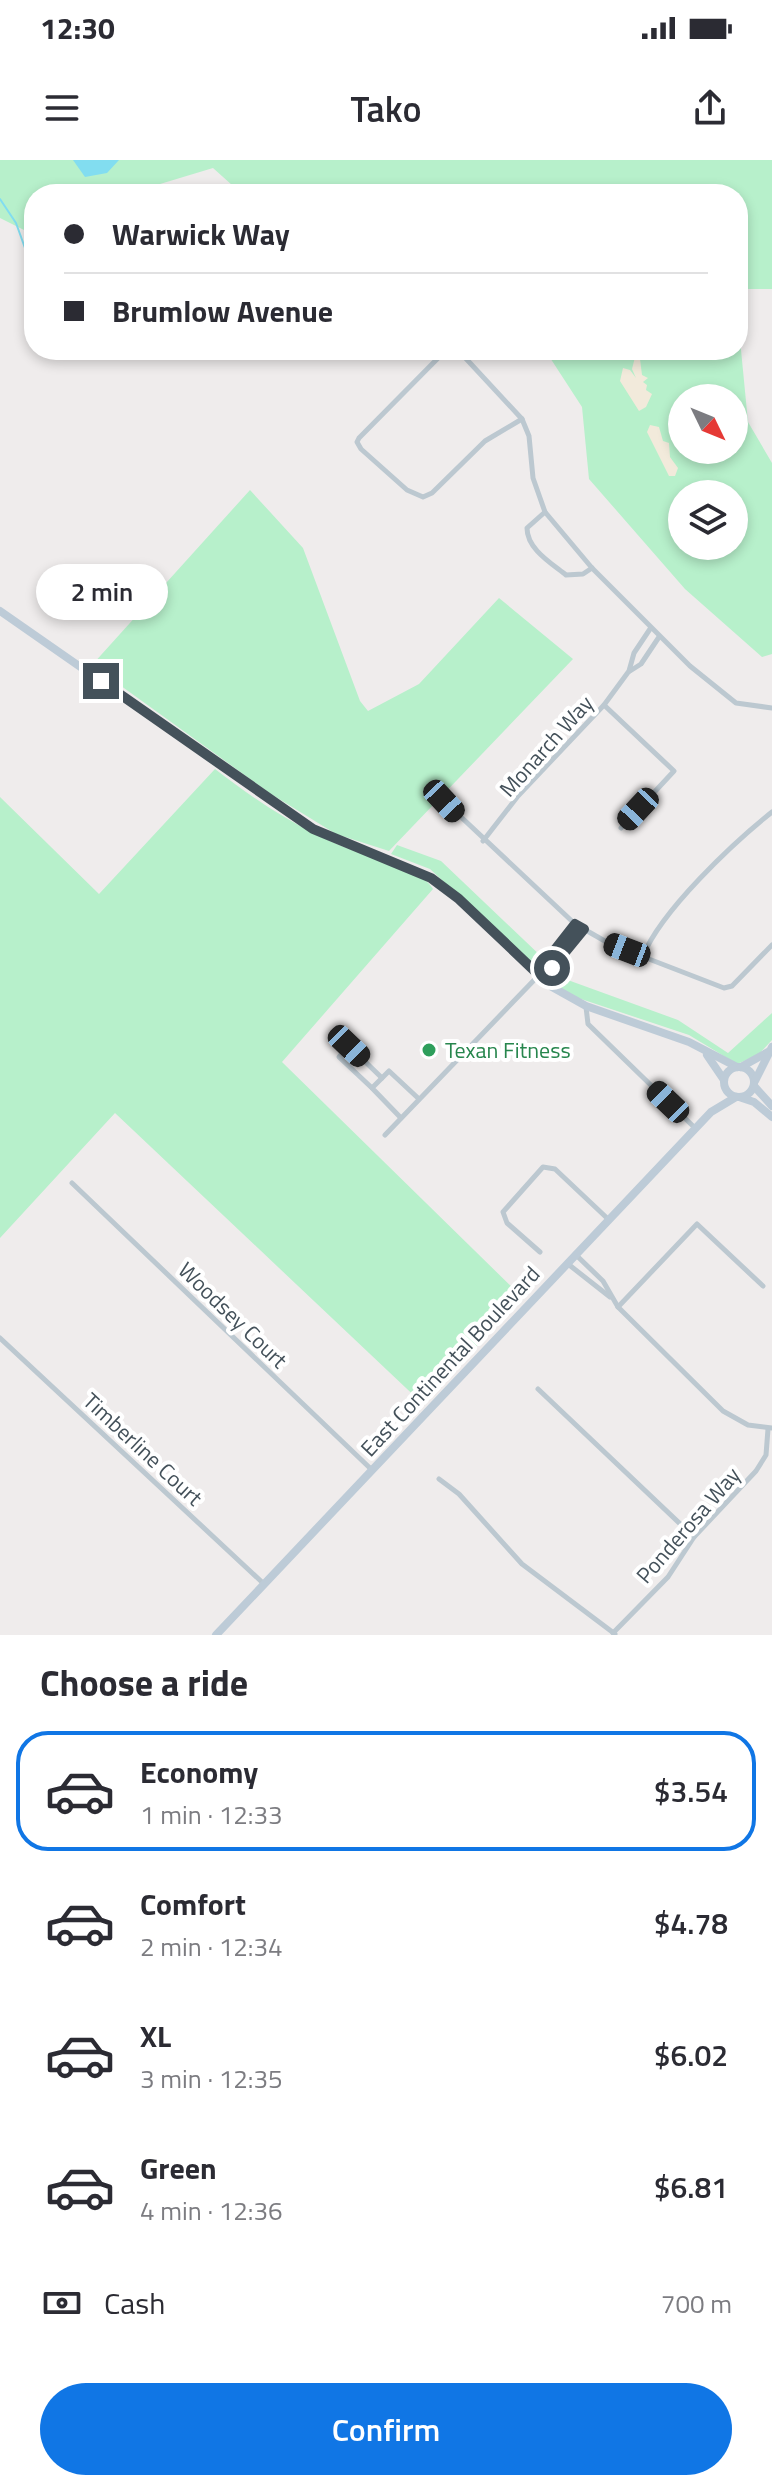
<!DOCTYPE html>
<html lang="en">
<head>
<meta charset="utf-8">
<style>
	body { margin:0; font-family:"Titillium Web",sans-serif; background:#f7f7f7; color:#2b2b33; height:100vh; display:flex; flex-direction:column; font-size:30px; white-space:nowrap }
	* { box-sizing:border-box; margin:0 }
	p { font-size:26px; color:#7c7c81 }
	.icon { flex:none; width:44px; height:44px; fill:none; stroke:currentColor; stroke-width:2; stroke-linecap:round; stroke-linejoin:round }
	.map { position:relative; height:1475px; overflow:hidden }
	.sheet { display:flex; flex-direction:column; background:#fff; flex:1 }
	.sheet>* { flex:none }
	.hud { position:absolute; left:24px; top:24px; width:724px; height:176px; border-radius:32px; box-shadow:0 4px 12px #0003; display:grid; align-content:center; height:176px; padding:0 40px; background:#fff }
	.needle { width:52px; rotate:133deg }
	.controls { position:absolute; left:668px; top:224px; display:grid; gap:16px }
	.controls a { display:grid; place-items:center; width:80px; height:80px; border-radius:50%; background:#fff; box-shadow:0 4px 12px #0003; font-size:40px }
	.end { position:absolute; width:36px; height:36px; margin:-18px; border:10px solid #44515a; background:#fff; box-shadow:0 0 0 4px #fff }
	.from { border-radius:50% }
	.bubble { position:absolute; height:56px; border-radius:28px; background:#fff; box-shadow:0 4px 12px #0003; font-size:26px; font-weight:600; line-height:56px; text-align:center }
	.car { position:absolute; width:24px; height:48px; margin:-24px -12px; border-radius:10px; box-shadow:0 0 6px 2px #0007; background:linear-gradient(#222 24%,#8ab4d8 0 40%,#222 0 76%,#8ab4d8 0 86%,#222 0) }
	.hud b { display:flex; align-items:center; gap:28px; height:76px; font-size:30px }
	.hud b+b { border-top:2px solid #e1e1e2 }
	.hud i { width:20px; height:20px; background:#2b2b33 }
	ul { padding:0; list-style:none }
	li { display:flex; align-items:center; gap:24px; height:120px; margin:0 16px 12px; padding:0 24px; border:4px solid transparent; border-radius:32px }
	li div { flex:1 }
	li b { display:block; font-size:30px }
	li em { font-style:normal; font-weight:600 }
	li.selected { border-color:#1076e5 }
	li>.icon { width:72px; height:72px; stroke-width:1.5 }
	h2 { padding:0 40px; font-size:36px; line-height:96px }
	.pay { display:flex; align-items:center; gap:20px; height:88px; padding:0 40px; font-size:30px }
	.pay p { margin-inline-start:auto }
	.action { display:flex; gap:16px; margin-top:auto; padding:16px 40px }
	.action a { flex:1; height:92px; border-radius:48px; background:#1076e5; color:#fff; font-size:32px; font-weight:600; line-height:92px; text-align:center }
	.status { display:flex; justify-content:space-between; align-items:center; height:56px; padding:0 40px; background:#fff; direction:ltr }
	.status svg { height:22px; fill:currentColor }
	header { display:flex; justify-content:space-between; align-items:center; height:104px; padding:0 40px; background:#fff; font-size:36px; font-weight:600 }
	.map>svg:first-child { display:block }
	.green { fill:#b7f0cb; fill-rule:evenodd }
	.sand { fill:#f2eadb }
	.water { fill:#82ddf0 }
	.lines { fill:none; stroke-linecap:round; stroke-linejoin:round }
	.stream { stroke:#82ddf0; stroke-width:2 }
	.street { stroke:#bcc8d0; stroke-width:5 }
	.secondary { stroke:#bdcbd7; stroke-width:8 }
	.route { stroke:#44515a; stroke-width:10 }
	.leisure-dot { fill:#2e9e5b; stroke:#fff; stroke-width:3 }
	.labels { text-anchor:middle; dominant-baseline:central; stroke-width:8; stroke-linejoin:round; paint-order:stroke }
	.street-label { font-size:22px; fill:#44515a; stroke:#fff }
	.leisure-label { font-size:22px; fill:#27864d; stroke:#fff; text-anchor:start }
</style>
</head>
<body>
<div class="status"><b>12:30</b><svg viewBox="0 0 49 12"><path d="M0 12V9h3v3zM5 12V6h3v6zM10 12V3h3v9zM15 12V0h3v12zM26 1h20v11H26zM47 4h2v5h-2z"/></svg></div>
<header><svg class="icon" aria-label="menu" viewBox="0 0 24 24"><path d="M4 6h16M4 12h16M4 18h16"/></svg>Tako<svg class="icon" aria-label="share" viewBox="0 0 24 24"><path d="M12 15V3M7 8l5-5 5 5M5 13v7h14v-7"/></svg></header>
<div class="map">
<svg width="772" height="1475" viewBox="0 0 772 1475">
	<rect width="100%" height="100%" fill="#efecec"/>
	<!-- green -->
	<g class="green">
		<path d="M 0,0 L 772,0 L 772,129 L 738,129 L 738,34 L 593,34 L 594,29 C 477,18 359,34 242,34 L 213,8 L 127,34 L 34,34 L 34,75 L 0,58 Z"/>
		<path d="M 738,159 L 748,262 L 772,303 L 772,494 L 762,497 L 685,429 L 589,319 L 582,247 L 545,190 L 738,190 ZM 682,238 L 734,238 L 734,290 L 682,290 ZM 682,334 L 734,334 L 734,386 L 682,386 Z"/>
		<polygon points="250,330 303,388 360,541 368,551 419,524 499,438 573,499 389,691 336,674 271,634 92,505"/>
		<path d="M 215,609 C 264,647 315,680 375,698 C 395,704 422,711 433,729 L 282,902 L 521,1136 L 424,1245 L 115,953 L 0,1078 L 0,637 L 99,734 Z"/>
		<polygon points="397,685 441,701 565,819 678,860 728,893 772,853 772,880 758,895 737,904 689,875 575,837 555,825 430,709 391,694"/>
	</g>
	<!-- sand -->
	<g class="sand">
		<polygon points="635,197 640,199 642,215 648,218 643,222 647,225 646,230 652,234 646,247 639,251 620,221 623,208 630,210 636,218 632,209"/>
		<polygon points="650,265 659,267 663,281 669,283 670,297 678,308 675,316 669,316 647,272"/>
	</g>
	<!-- water -->
	<polygon class="water" points="73,0 119,0 107,13 85,17"/>
	<g class="lines">
		<!-- stream -->
		<polyline class="stream" points="0,39 16,63 25,88 34,90"/>
		<!-- street -->
		<g class="street">
			<polyline points="446,190 359,278 357,282 361,289 407,330 423,337 432,333 485,281 522,259"/>
			<polyline points="458,190 522,259 529,276 533,318 545,352 592,408 690,506 736,543 772,548"/>
			<polyline points="303,194 306,190"/>
			<path d="M 545,352 L 527,368 C 527,389 551,403 566,415 L 583,414 L 592,408"/>
			<polyline points="630,511 641,504 659,477"/>
			<polyline points="604,545 674,611 621,668"/>
			<polyline points="444,641 575,764 610,784 724,828 732,826 772,785"/>
			<polyline points="483,681 518,636 604,545 629,511 634,493 650,469"/>
			<path d="M 643,796 C 661,751 733,683 772,652"/>
			<polyline points="539,814 575,764"/>
			<polyline points="586,847 588,864 695,968"/>
			<polyline points="372,928 339,897 349,886 382,918"/>
			<polyline points="401,958 372,928 389,911 419,939"/>
			<polyline points="385,975 539,815 556,804 584,769"/>
			<polyline points="72,1023 372,1310"/>
			<polyline points="540,1092 507,1063 503,1052 543,1007 555,1009 608,1059"/>
			<polyline points="575,1094 603,1121 618,1147 723,1251 748,1265 772,1268"/>
			<polyline points="568,1104 610,1137"/>
			<polyline points="618,1147 697,1064 763,1126"/>
			<polyline points="0,1178 264,1424"/>
			<polyline points="538,1229 694,1377"/>
			<polyline points="439,1319 459,1334 522,1404 615,1474"/>
			<polyline points="613,1473 668,1417 694,1377 756,1311 766,1295 768,1269"/>
		</g>
		<!-- secondary -->
		<g class="secondary">
			<polyline points="0,451 313,669 431,718 459,739 552,827 586,846 689,882 737,907"/>
			<polyline points="707,895 724,920"/>
			<circle cx="739" cy="922" r="15"/>
			<polyline points="741,907 768,892"/>
			<polyline points="755,921 772,887"/>
			<polyline points="754,926 772,946"/>
			<polyline points="742,938 754,942 772,957"/>
			<polyline points="216,1475 711,952 736,937"/>
		</g>
	</g>
	<g class="lines">
		<!-- route -->
		<polyline class="route" points="101,521 313,669 431,718 459,739 539,815 546,801 575,764 584,769 552,808"/>
	</g>
	<!-- markers -->
	<circle class="leisure-dot" cx="429" cy="890" r="8"/>
	<g class="labels">
		<!-- street labels -->
		<g class="street-label">
			<text transform="translate(546 586) rotate(-48)">Monarch Way</text>
			<text transform="translate(233 1155) rotate(44)">Woodsey Court</text>
			<text transform="translate(450 1201) rotate(-47)">East Continental Boulevard</text>
			<text transform="translate(143 1289) rotate(43)">Timberline Court</text>
			<text transform="translate(688 1365) rotate(-49)">Ponderosa Way</text>
		</g>
		<!-- leisure labels -->
		<g class="leisure-label">
			<text x="445" y="890">Texan Fitness</text>
		</g>
	</g>
</svg>
<div class="controls">
<a><svg class="needle" viewBox="-14 -14 28 28"><path d="M0-13l5 13h-10z" fill="#e53935"/><path d="M0 13l5-13h-10z" fill="#7c7c81"/></svg></a>
<a><svg class="icon" aria-label="layers" viewBox="0 0 24 24"><path d="M12 4l9 5-9 5-9-5zM3 14l9 5 9-5"/></svg></a>
</div>
<i class="end from" style="left:552px;top:808px"></i>
<i class="end" style="left:101px;top:521px"></i>
<div class="bubble" style="left:36px;top:404px;width:132px">2 min</div>
<i class="car" style="left:444px;top:641px;rotate:137deg"></i>
<i class="car" style="left:638px;top:649px;rotate:223deg"></i>
<i class="car" style="left:627px;top:790px;rotate:291deg"></i>
<i class="car" style="left:349px;top:886px;rotate:134deg"></i>
<i class="car" style="left:668px;top:942px;rotate:314deg"></i>
<div class="hud">
<b><i class="from"></i>Warwick Way</b>
<b><i></i>Brumlow Avenue</b>
</div>
</div>
<section class="sheet">
<h2>Choose a ride</h2>
<ul>
<li class="selected"><svg class="icon" aria-label="car" viewBox="0 0 24 24"><path d="M5 17H2v-5l4-1 3-4h7l3 4 3 1v5h-3M9 17h6M6 11h13"/><circle cx="7" cy="17" r="2"/><circle cx="17" cy="17" r="2"/></svg><div><b>Economy</b><p>1 min · 12:33</p></div><em>$3.54</em></li>
<li><svg class="icon" aria-label="car" viewBox="0 0 24 24"><path d="M5 17H2v-5l4-1 3-4h7l3 4 3 1v5h-3M9 17h6M6 11h13"/><circle cx="7" cy="17" r="2"/><circle cx="17" cy="17" r="2"/></svg><div><b>Comfort</b><p>2 min · 12:34</p></div><em>$4.78</em></li>
<li><svg class="icon" aria-label="car" viewBox="0 0 24 24"><path d="M5 17H2v-5l4-1 3-4h7l3 4 3 1v5h-3M9 17h6M6 11h13"/><circle cx="7" cy="17" r="2"/><circle cx="17" cy="17" r="2"/></svg><div><b>XL</b><p>3 min · 12:35</p></div><em>$6.02</em></li>
<li><svg class="icon" aria-label="car" viewBox="0 0 24 24"><path d="M5 17H2v-5l4-1 3-4h7l3 4 3 1v5h-3M9 17h6M6 11h13"/><circle cx="7" cy="17" r="2"/><circle cx="17" cy="17" r="2"/></svg><div><b>Green</b><p>4 min · 12:36</p></div><em>$6.81</em></li>
</ul>
<div class="pay"><svg class="icon" aria-label="cash" viewBox="0 0 24 24"><path d="M3 7h18v10H3z"/><circle cx="12" cy="12" r="2"/></svg>Cash<p>700 m</p></div>
<div class="action"><a>Confirm</a></div>
</section>
</body>
</html>
